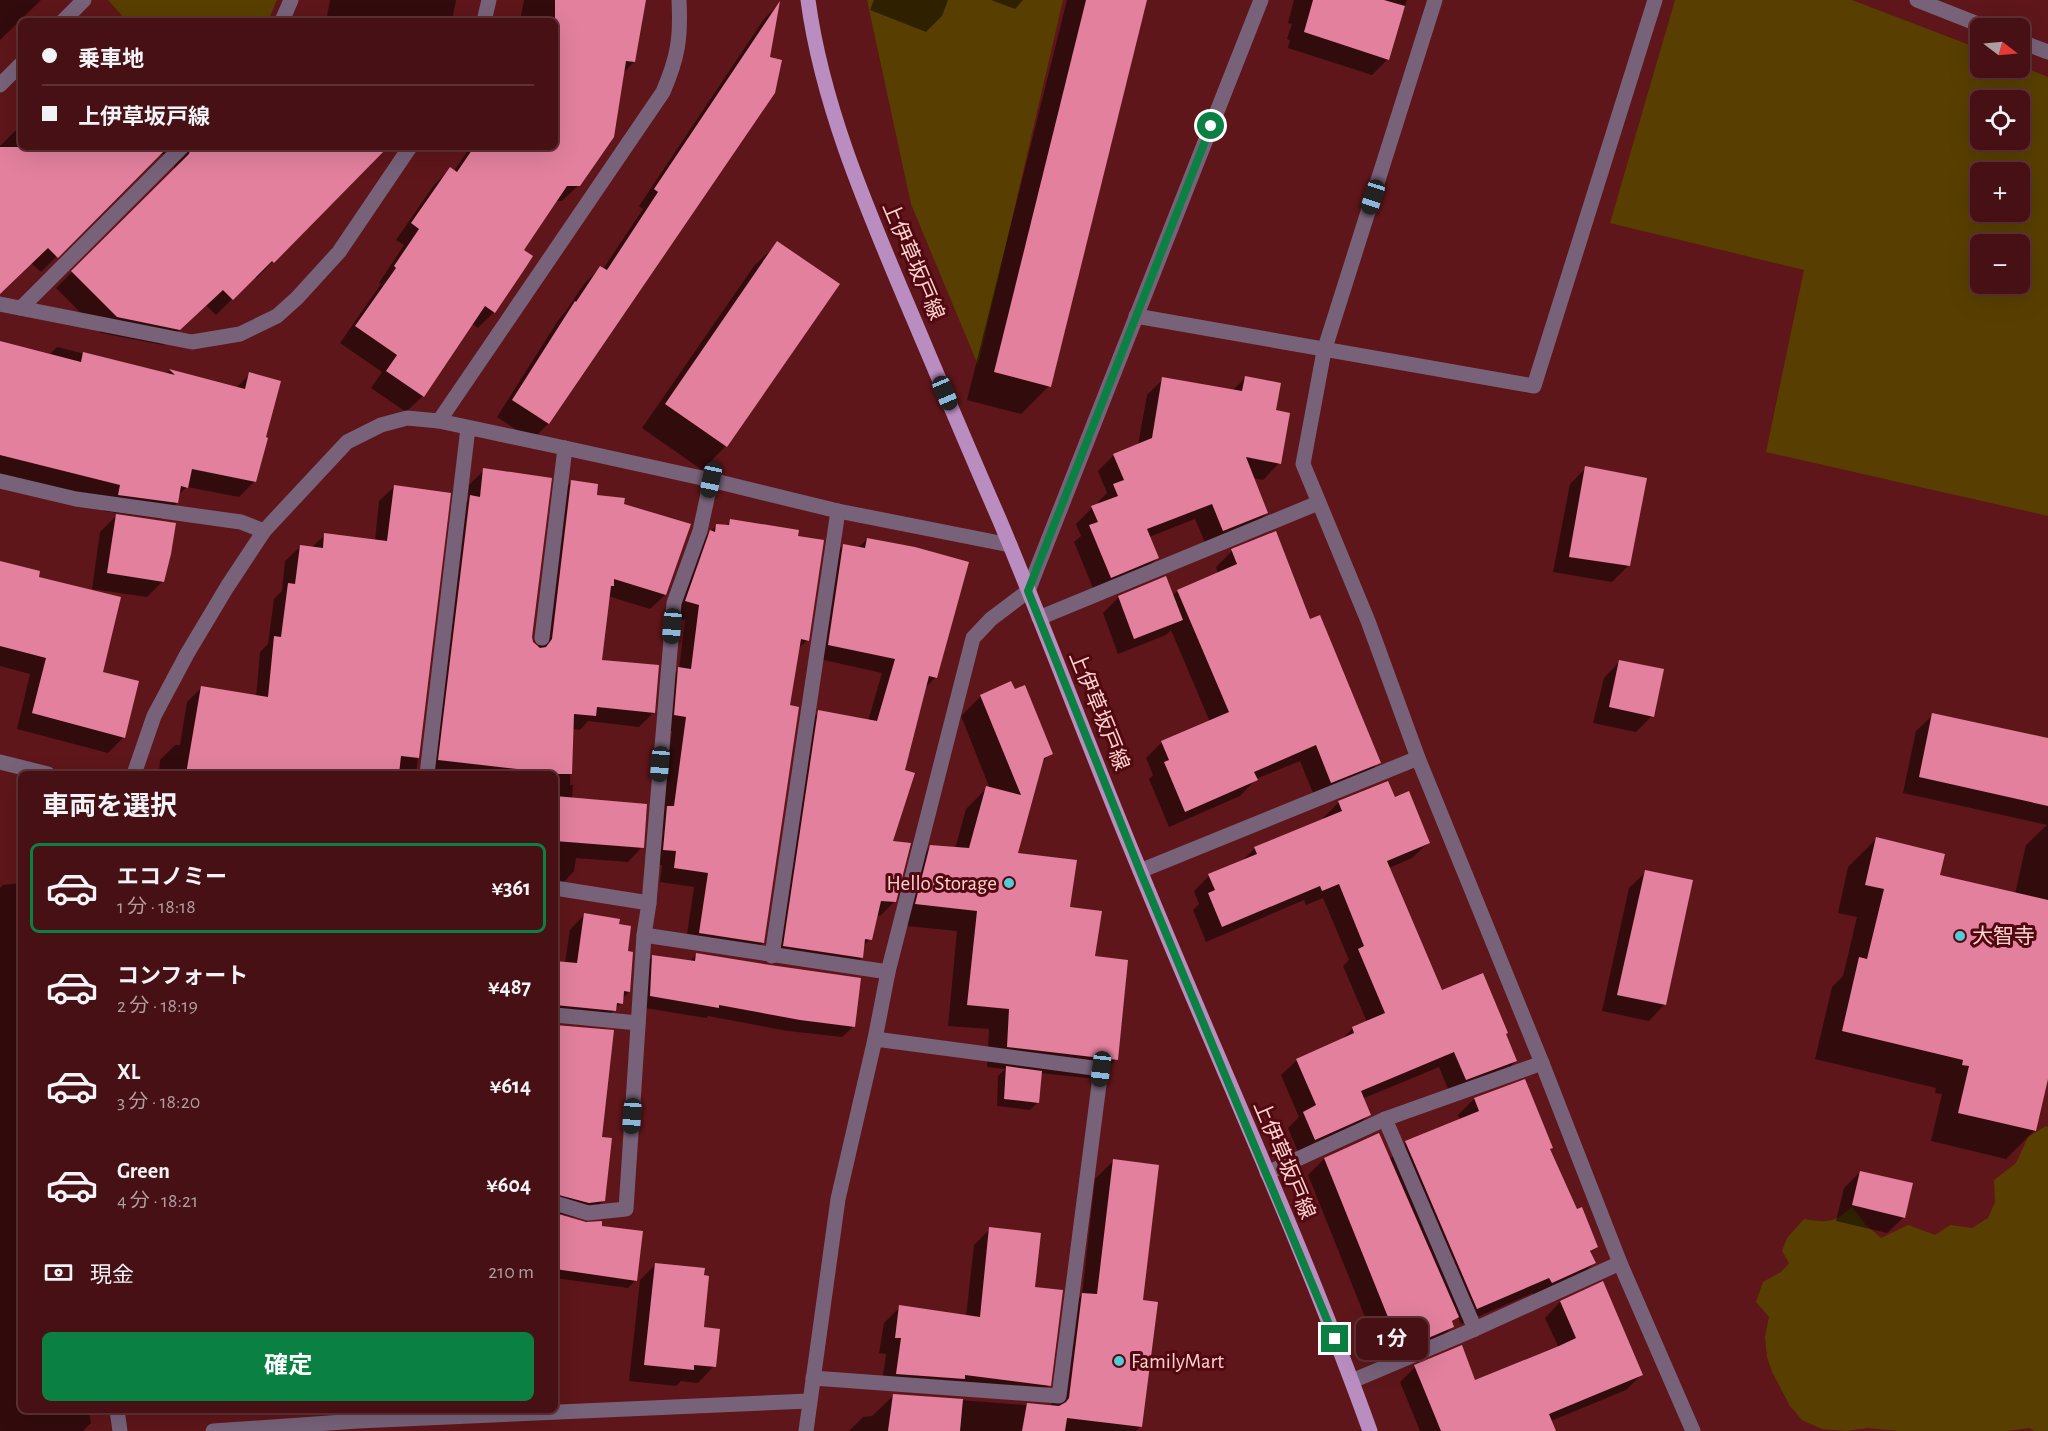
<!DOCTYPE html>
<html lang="ja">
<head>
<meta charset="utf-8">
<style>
	body { margin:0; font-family:"Alegreya Sans","Noto Sans JP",sans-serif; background:#4d191d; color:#f1f3f6; height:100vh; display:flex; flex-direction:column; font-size:22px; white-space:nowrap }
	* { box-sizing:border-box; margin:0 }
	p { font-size:20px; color:#b09da0 }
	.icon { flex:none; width:33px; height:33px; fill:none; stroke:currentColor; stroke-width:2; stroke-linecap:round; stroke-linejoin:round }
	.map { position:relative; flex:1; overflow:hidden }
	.side { position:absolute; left:18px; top:771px; width:540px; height:642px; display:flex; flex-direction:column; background:#461014; border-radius:9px; box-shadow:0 6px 24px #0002,0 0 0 2px #5e3034 }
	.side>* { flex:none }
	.top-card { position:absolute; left:18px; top:18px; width:540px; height:132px; border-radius:9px; box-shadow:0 6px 24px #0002,0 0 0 2px #5e3034; display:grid; align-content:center; height:132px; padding:0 24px; background:#461014 }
	.needle { width:39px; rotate:106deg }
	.tools { position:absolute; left:1970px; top:18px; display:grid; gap:12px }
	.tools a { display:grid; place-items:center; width:60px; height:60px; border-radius:9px; background:#461014; box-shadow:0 6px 24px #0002,0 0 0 2px #5e3034; font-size:30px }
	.end { position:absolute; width:27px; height:27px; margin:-14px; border:8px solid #0b8043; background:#fff; box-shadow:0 0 0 3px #fff }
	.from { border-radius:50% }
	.bubble { position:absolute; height:42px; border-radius:9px; background:#461014; box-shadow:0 6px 24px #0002,0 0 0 2px #5e3034; font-size:20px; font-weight:700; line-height:42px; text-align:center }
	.car { position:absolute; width:18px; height:36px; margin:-18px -9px; border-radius:8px; box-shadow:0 0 4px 2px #0007; background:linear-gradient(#222 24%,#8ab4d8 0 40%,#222 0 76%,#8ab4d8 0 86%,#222 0) }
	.top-card b { display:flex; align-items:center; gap:21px; height:57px; font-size:22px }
	.top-card b+b { border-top:2px solid #5e3034 }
	.top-card i { width:15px; height:15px; background:#f1f3f6 }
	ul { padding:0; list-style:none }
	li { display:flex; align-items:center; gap:18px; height:90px; margin:0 12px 9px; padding:0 12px; border:3px solid transparent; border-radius:9px }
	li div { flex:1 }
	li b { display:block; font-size:22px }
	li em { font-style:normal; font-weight:700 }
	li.selected { border-color:#0b8043 }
	li>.icon { width:54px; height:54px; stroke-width:1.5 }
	h2 { padding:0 24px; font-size:27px; line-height:72px }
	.pay { display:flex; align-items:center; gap:15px; height:66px; padding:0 24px; font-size:22px }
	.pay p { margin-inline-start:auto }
	.primary-button { display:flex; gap:12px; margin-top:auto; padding:12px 24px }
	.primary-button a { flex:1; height:69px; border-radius:9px; background:#0b8043; color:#fff; font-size:24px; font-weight:700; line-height:69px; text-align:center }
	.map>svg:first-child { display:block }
	.green { fill:#583f01; fill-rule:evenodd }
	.shadow { fill:#0007 }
	.building { fill:#e2809d }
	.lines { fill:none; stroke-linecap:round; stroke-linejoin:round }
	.minor { stroke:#77627a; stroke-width:15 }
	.major { stroke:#ba8dc0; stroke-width:15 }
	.route { stroke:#0b8043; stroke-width:8 }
	.poi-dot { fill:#51ccd5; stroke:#510810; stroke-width:2 }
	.labels { text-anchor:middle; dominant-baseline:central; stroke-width:6; stroke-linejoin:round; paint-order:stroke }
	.street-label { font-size:21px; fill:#ffd1cf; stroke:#510810 }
	.poi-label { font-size:21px; fill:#ffd1cf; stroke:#510810; text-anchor:start }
</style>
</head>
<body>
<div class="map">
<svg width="2048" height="1431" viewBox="0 0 2048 1431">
	<rect width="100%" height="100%" fill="#5e161a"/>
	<!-- green -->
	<g class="green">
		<polygon points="108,0 277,0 268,21 124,21 125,19"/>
		<polygon points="867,0 1063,0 978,365 911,204"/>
		<path d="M 1675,0 L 1852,0 L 1980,49 L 1980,68 L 2019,68 L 2019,65 L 2048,77 L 2048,516 L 1766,452 L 1804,270 L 1610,223 ZM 1980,100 L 2019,100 L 2019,140 L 1980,140 ZM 1980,172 L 2019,172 L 2019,212 L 1980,212 ZM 1980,244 L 2019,244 L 2019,284 L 1980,284 Z"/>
		<path d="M 2046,1126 L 2048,1127 L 2048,1431 L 2034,1431 L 2029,1428 L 2008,1431 L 1898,1431 L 1867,1428 L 1847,1431 L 1822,1429 L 1802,1420 L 1790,1406 L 1772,1372 L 1767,1357 L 1765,1337 L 1769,1317 L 1756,1302 L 1763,1282 L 1781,1272 L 1789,1263 L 1782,1251 L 1787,1238 L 1804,1219 C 1828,1223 1834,1223 1852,1207 L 1866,1225 L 1881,1238 L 1908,1225 L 1935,1235 L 1950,1225 L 1972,1228 L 1988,1218 L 1995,1202 L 1994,1180 L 2016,1163 L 2028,1137 Z"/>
	</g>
	<!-- shadow -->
	<g class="shadow">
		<polygon points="0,0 41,0 0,40"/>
		<polygon points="330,0 456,0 452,21 326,21"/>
		<polygon points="524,0 645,0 634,62 623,73 579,185 562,201 555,201 522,250 494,312 478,328 472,324 423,396 406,412 371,388 382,372 340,343 381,284 379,283 404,245 396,240 434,185 450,169 454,171 470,147 555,147 555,21 520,21"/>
		<polygon points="874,0 948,0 942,16 926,32 870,10"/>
		<polygon points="991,0 1023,0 1015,9"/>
		<polygon points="1067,0 1146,0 1049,386 1021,414 967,400"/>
		<polygon points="1294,0 1407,0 1388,59 1372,75 1288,48 1290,40 1287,39 1292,24 1288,23"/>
		<polygon points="778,5 768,59 774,92 548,424 532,440 497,417 559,319 566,311 584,284 600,268 603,269 643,209 639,206 764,19"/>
		<polygon points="21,125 21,147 381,147 257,278 255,276 216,315 206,305 163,345 101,333 56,288 173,172 176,160 167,153 157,156 41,272 31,263 0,293 0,146"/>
		<polygon points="778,243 726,446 702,470 642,428 754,266"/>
		<polygon points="0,343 49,355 57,347 166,374 169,371 236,388 250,374 255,481 239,497 187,487 178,495 177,503 161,519 103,511 104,501 0,478"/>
		<polygon points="1245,378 1274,411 1279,463 1263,480 1253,478 1267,513 1251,529 1207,547 1195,519 1149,537 1157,558 1141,574 1095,593 1074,542 1081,536 1076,524 1092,508 1099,505 1098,502 1107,493 1098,471 1114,455 1138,445 1147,395 1163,379 1232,391"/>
		<polygon points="1586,468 1629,565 1612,582 1553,572 1570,484"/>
		<polygon points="484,470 532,643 538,648 557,497 571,482 595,496 622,505 665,595 650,609 608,596 600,661 654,712 639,727 588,721 580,730 572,729 570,785 573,785 572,799 642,847 628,862 576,858 574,871 560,886 555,885 555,774 425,774 456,512 468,500 469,485"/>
		<polygon points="394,487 449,494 416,774 159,774 160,760 175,745 180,745 187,702 202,687 256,697 260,652 268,644 274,599 282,591 285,561 300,547 311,548 325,535 375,541 379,501"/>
		<polygon points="116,516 163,581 147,597 92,589 100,532"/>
		<polygon points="731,521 807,640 798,649 788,706 763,943 748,957 685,948 694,887 660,882 662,865 649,864 661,813 672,731 660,730 664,684 679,669 685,620 671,616 696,546 717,525 725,526"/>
		<polygon points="1275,533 1309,621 1379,762 1363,779 1315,798 1300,761 1256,779 1240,796 1169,827 1149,779 1153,775 1146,758 1162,742 1210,722 1171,630 1166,635 1118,654 1103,613 1119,597 1172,596 1178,591 1218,574 1216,567 1232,551"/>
		<polygon points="867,539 936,677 924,689 903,771 891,843 894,902 880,916 876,915 870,939 863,946 862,958 848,972 770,960 805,726 819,712 868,721 882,673 815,658 830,559 844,545 858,548"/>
		<polygon points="0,563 37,579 101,673 124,737 108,753 17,729 30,674 0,666"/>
		<polygon points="1620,661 1652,716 1636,732 1593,723 1604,678"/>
		<polygon points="981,696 1051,753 1040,764 1016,854 1069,909 1094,958 1116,1059 1096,1079 1040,1073 1038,1102 1030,1110 997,1106 998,1076 1005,1069 987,1067 989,1029 948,1026 957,931 896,925 910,867 931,846 955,849 966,809 987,788 990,789 961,716"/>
		<polygon points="1933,715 2048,746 2048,1072 2034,1131 2006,1159 1931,1141 1942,1094 1935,1093 1936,1088 1815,1059 1832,987 1843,976 1857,917 1838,913 1848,867 1876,839 1938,876 2015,894 2026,845 2047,825 1903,793 1916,731"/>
		<polygon points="1394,799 1428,843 1412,858 1389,868 1441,992 1504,1034 1516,1061 1500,1077 1450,1094 1439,1067 1362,1099 1369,1114 1354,1130 1299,1155 1288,1128 1299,1117 1281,1075 1297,1060 1340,1041 1353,1028 1367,1022 1343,966 1349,960 1323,898 1306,905 1304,900 1206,942 1193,910 1199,904 1194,891 1209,876 1240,863 1255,848 1324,820 1323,818 1339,802"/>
		<polygon points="1646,872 1665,1004 1649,1021 1602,1011 1629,888"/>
		<polygon points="21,883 21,1410 89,1410 91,1423 83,1431 0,1431 0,888 3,885"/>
		<polygon points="584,915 617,925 626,952 629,992 622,999 621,1003 600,1025 555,1021 555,962 565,963 570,930"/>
		<polygon points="697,954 854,1026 842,1037 788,1031 708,1016 706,1018 639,1007 642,968 653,956 689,962"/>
		<polygon points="555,1026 601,1138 603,1201 588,1216 574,1217 561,1214 561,1216 600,1227 636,1280 628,1288 555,1278"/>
		<polygon points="1524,1081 1552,1148 1549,1150 1576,1211 1597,1247 1590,1253 1594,1263 1578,1279 1535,1298 1533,1293 1461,1324 1458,1317 1451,1323 1452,1327 1436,1343 1383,1362 1308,1175 1324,1159 1389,1160 1406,1143 1460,1120 1458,1115 1474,1099"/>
		<polygon points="1113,1161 1141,1301 1141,1426 1136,1431 849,1431 863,1417 872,1416 894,1395 1051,1407 1065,1312 1082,1295 1095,1179"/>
		<polygon points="1860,1172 1904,1217 1887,1233 1836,1221 1844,1188"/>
		<polygon points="990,1229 1033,1288 1049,1385 1033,1401 881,1390 886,1354 879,1353 884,1323 900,1307 966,1317 974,1245"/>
		<polygon points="656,1264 703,1329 714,1366 698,1383 681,1381 676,1386 629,1381 640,1280"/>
		<polygon points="1602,1283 1641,1375 1626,1390 1551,1421 1555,1431 1420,1431 1400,1382 1415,1367 1475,1382 1559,1348 1545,1318 1560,1302"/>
		<polygon points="555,1351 560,1352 558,1393 555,1397"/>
	</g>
	<!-- building -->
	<g class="building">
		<polygon points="555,0 646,0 635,62 626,61 614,137 580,186 567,186 524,250 533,256 526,267 495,313 485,306 424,397 386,371 397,355 355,326 396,268 394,266 419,229 411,223 450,167 457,172 474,147 555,147"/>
		<polygon points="1086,0 1147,0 1051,387 994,372"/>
		<polygon points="1313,0 1384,0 1405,6 1389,60 1304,32"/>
		<polygon points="780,1 770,57 782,60 775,93 549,424 512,400 575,301 576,302 600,266 607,270 658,192 654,189"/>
		<polygon points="0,147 168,147 58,258 48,248 0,294"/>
		<polygon points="191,147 388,147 274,263 272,261 233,300 223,290 180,330 117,317 71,271 189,154"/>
		<polygon points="777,241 840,284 727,447 665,404"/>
		<polygon points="0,341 81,362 83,352 175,375 169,369 245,389 249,372 281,381 266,437 268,438 256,482 192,469 188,488 181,486 178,503 118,495 120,485 0,455"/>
		<polygon points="1245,376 1281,383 1276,410 1290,413 1281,464 1246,457 1268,513 1223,531 1212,504 1147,529 1159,558 1111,578 1089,525 1098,522 1091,506 1118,496 1113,484 1124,480 1113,454 1152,438 1162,377 1242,391"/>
		<polygon points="1585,466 1647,478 1630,566 1569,557"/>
		<polygon points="483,468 552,478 532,637 533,642 540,648 546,647 552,639 571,480 598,484 597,495 625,498 624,504 691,524 666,595 614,579 614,586 611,586 602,660 659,665 655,713 597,707 596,716 574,714 572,774 516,774 517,769 438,760 470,495 480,497"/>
		<polygon points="394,485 451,493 419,758 401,756 399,774 186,774 201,686 268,697 274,636 281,637 288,583 295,584 300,545 323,548 324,533 387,541"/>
		<polygon points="116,514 176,523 171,554 164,582 107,573"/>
		<polygon points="730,519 799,530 798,536 824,540 809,641 801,639 790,705 799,707 764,943 699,933 708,873 674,868 676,851 663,850 667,806 674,806 686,717 674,715 678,667 691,669 699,605 685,601 710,530 715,532 716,524 729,525"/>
		<polygon points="1276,531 1310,619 1320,615 1381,763 1331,783 1316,745 1254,772 1258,780 1185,812 1164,762 1169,760 1161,741 1229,712 1177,590 1237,564 1231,549"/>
		<polygon points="867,538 915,547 969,562 937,678 929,676 905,770 915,773 893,841 911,843 896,902 881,901 872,940 865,939 863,958 783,946 818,710 877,721 895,659 828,645 843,544 865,548"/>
		<polygon points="0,561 40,571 39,577 121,597 103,672 139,681 125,738 32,713 46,658 0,646"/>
		<polygon points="1166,576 1183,620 1134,639 1118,596"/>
		<polygon points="1619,660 1664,669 1654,717 1609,707"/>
		<polygon points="1011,681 1015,689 1025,685 1053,754 1044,758 1018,853 1077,860 1070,907 1102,911 1095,956 1128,960 1118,1060 1007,1047 1009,1009 967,1005 977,911 915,904 930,845 969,848 986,786 1021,795 980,695"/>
		<polygon points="1932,713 2048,738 2048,806 1919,777"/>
		<polygon points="1388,781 1395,797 1409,791 1430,843 1387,861 1442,990 1483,973 1508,1033 1506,1034 1517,1061 1466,1080 1454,1052 1361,1091 1371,1115 1315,1140 1303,1112 1316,1105 1296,1059 1354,1033 1352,1027 1385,1013 1358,949 1364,946 1339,884 1322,891 1320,886 1222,927 1208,893 1215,890 1208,874 1257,854 1254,847 1342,811 1338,801"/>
		<polygon points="555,796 647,804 644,848 555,841"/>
		<polygon points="1876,837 1945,854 1940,875 2048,900 2048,1079 2036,1131 1958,1113 1969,1066 1962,1065 1963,1060 1842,1031 1859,957 1867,959 1884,889 1865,885"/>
		<polygon points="1645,870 1693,880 1666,1005 1617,995"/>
		<polygon points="584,913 620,919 619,924 631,926 628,951 633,952 630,992 624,991 623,1004 617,1003 616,1011 555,1005 555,961 577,963"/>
		<polygon points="696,953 770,965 861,978 855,1027 800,1020 719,1005 719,1008 650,996 652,955 695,961"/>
		<polygon points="555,1025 614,1030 602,1137 612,1138 605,1201 589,1203 555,1194"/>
		<polygon points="1006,1066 1042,1071 1039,1103 1004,1099"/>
		<polygon points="1525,1079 1553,1148 1550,1149 1577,1209 1582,1207 1598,1247 1590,1251 1596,1263 1552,1283 1549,1278 1477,1309 1405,1141 1479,1111 1474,1098"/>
		<polygon points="1379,1133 1459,1317 1452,1321 1454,1327 1407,1347 1406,1344 1400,1347 1324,1158"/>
		<polygon points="1113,1159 1159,1165 1143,1300 1158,1302 1142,1427 1067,1418 1065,1431 1022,1431 1027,1403 1059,1406 1066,1402 1069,1398 1082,1293 1097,1294"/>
		<polygon points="1860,1171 1913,1183 1905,1218 1852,1205"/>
		<polygon points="555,1213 586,1222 602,1221 602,1226 643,1231 637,1281 555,1269"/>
		<polygon points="989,1227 1041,1233 1035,1287 1063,1290 1051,1386 965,1375 965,1379 896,1374 901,1338 895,1338 899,1305 980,1317"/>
		<polygon points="655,1263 705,1268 704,1275 709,1276 704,1327 720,1329 716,1367 694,1365 694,1370 644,1365"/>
		<polygon points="1603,1281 1643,1375 1549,1414 1556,1431 1441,1431 1414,1365 1462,1345 1475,1380 1559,1346 1576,1338 1560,1301"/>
		<polygon points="893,1394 963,1399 960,1431 888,1431"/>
	</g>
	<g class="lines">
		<!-- minor -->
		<g class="minor">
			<polyline points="1435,0 1324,351 1303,464 1368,621 1418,758 1542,1063 1620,1263 1693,1431"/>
			<polyline points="1917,0 1988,28"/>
			<polyline points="63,21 84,0"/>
			<polyline points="282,21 291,0"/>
			<polyline points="484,21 489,0"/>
			<polyline points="2019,41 2048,52"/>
			<polyline points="0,85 21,64"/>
			<polyline points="0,304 192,342 240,334 277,316 297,298 339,252 410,147"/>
			<polyline points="21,308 182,147"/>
			<polyline points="1136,316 1534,386 1655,0"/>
			<path d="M 439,421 L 663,92 C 678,57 681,38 679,0"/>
			<polyline points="0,481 76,499 241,522 264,531"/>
			<polyline points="1039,618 1318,503"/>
			<polyline points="542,638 565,448"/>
			<polyline points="0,762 48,774"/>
			<polyline points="134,774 154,716 187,654 227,587 264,531 347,442 381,425 407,418 439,421 565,448 711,480 838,511 1010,545"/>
			<polyline points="427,774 468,428"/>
			<polyline points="1140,871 1418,758"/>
			<polyline points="555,888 649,903"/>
			<polyline points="644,935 888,972"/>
			<polyline points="772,956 838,511"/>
			<polyline points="555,1015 638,1023"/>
			<polyline points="1385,1119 1475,1329"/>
			<polyline points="1267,1173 1385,1119 1542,1063"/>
			<polyline points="555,1203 588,1213 626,1209 644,935 649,903 674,603 700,531 711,480"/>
			<polyline points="813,1378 1059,1396 1101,1069 875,1039"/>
			<polyline points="1352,1381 1475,1329 1620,1263"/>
			<polyline points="117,1410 120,1431"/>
			<polyline points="213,1431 358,1421 809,1401"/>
			<polyline points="806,1431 838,1199 875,1039 888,972 973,638 991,619 1028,591 1261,0"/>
		</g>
		<!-- major -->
		<path class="major" d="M 808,0 C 822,104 865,204 906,301 C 937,374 968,448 1000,521 C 1049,638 1092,756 1141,873 C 1217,1059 1302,1242 1370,1431"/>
	</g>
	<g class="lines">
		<!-- route -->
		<polyline class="route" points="1211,126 1028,591 1140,871 1335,1339"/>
	</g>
	<!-- markers -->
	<g class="poi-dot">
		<circle cx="1009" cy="883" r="6"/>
		<circle cx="1960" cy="936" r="6"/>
		<circle cx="1119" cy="1361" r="6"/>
	</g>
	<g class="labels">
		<!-- street labels -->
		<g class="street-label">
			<text transform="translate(913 261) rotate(67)">上伊草坂戸線</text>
			<text transform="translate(1099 711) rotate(68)">上伊草坂戸線</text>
			<text transform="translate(1284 1160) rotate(67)">上伊草坂戸線</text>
		</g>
		<!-- poi labels -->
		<g class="poi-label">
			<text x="997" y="883" text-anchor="end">Hello Storage</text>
			<text x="1972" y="936">大智寺</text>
			<text x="1131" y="1361">FamilyMart</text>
		</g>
	</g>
</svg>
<div class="tools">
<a><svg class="needle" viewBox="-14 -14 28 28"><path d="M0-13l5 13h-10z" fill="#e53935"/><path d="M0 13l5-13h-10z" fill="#b09da0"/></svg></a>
<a><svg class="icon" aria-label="locate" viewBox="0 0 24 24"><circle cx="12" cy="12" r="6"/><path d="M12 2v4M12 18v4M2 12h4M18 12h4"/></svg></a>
<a>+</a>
<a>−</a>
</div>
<i class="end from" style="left:1211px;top:126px"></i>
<i class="end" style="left:1335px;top:1339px"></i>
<div class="bubble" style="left:1356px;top:1318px;width:72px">1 分</div>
<i class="car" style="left:1373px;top:197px;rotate:198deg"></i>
<i class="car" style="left:945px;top:393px;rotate:157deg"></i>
<i class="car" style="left:711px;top:480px;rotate:192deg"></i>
<i class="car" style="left:672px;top:626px;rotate:185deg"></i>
<i class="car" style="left:660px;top:764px;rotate:185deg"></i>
<i class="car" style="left:1101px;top:1069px;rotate:187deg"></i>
<i class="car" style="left:632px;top:1116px;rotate:184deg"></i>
<div class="top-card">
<b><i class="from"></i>乗車地</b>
<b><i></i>上伊草坂戸線</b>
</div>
<section class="side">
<h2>車両を選択</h2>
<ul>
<li class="selected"><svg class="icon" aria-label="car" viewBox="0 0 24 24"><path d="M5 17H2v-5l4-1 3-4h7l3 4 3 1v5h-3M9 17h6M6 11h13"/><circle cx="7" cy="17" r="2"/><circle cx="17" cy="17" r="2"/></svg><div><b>エコノミー</b><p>1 分 · 18:18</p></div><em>¥361</em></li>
<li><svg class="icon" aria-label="car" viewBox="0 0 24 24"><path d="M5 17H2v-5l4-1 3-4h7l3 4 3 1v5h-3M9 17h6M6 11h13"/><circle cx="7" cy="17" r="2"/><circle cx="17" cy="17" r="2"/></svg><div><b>コンフォート</b><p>2 分 · 18:19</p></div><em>¥487</em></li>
<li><svg class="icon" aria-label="car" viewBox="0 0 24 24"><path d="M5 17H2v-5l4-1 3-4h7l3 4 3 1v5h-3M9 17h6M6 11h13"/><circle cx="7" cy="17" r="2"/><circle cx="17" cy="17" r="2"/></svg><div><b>XL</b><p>3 分 · 18:20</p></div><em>¥614</em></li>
<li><svg class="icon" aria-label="car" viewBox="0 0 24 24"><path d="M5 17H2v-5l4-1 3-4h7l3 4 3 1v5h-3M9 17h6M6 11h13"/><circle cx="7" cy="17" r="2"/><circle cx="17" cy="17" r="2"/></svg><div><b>Green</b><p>4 分 · 18:21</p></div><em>¥604</em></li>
</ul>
<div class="pay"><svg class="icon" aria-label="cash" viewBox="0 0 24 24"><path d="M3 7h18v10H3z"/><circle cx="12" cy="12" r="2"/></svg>現金<p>210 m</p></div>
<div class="primary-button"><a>確定</a></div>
</section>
</div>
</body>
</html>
